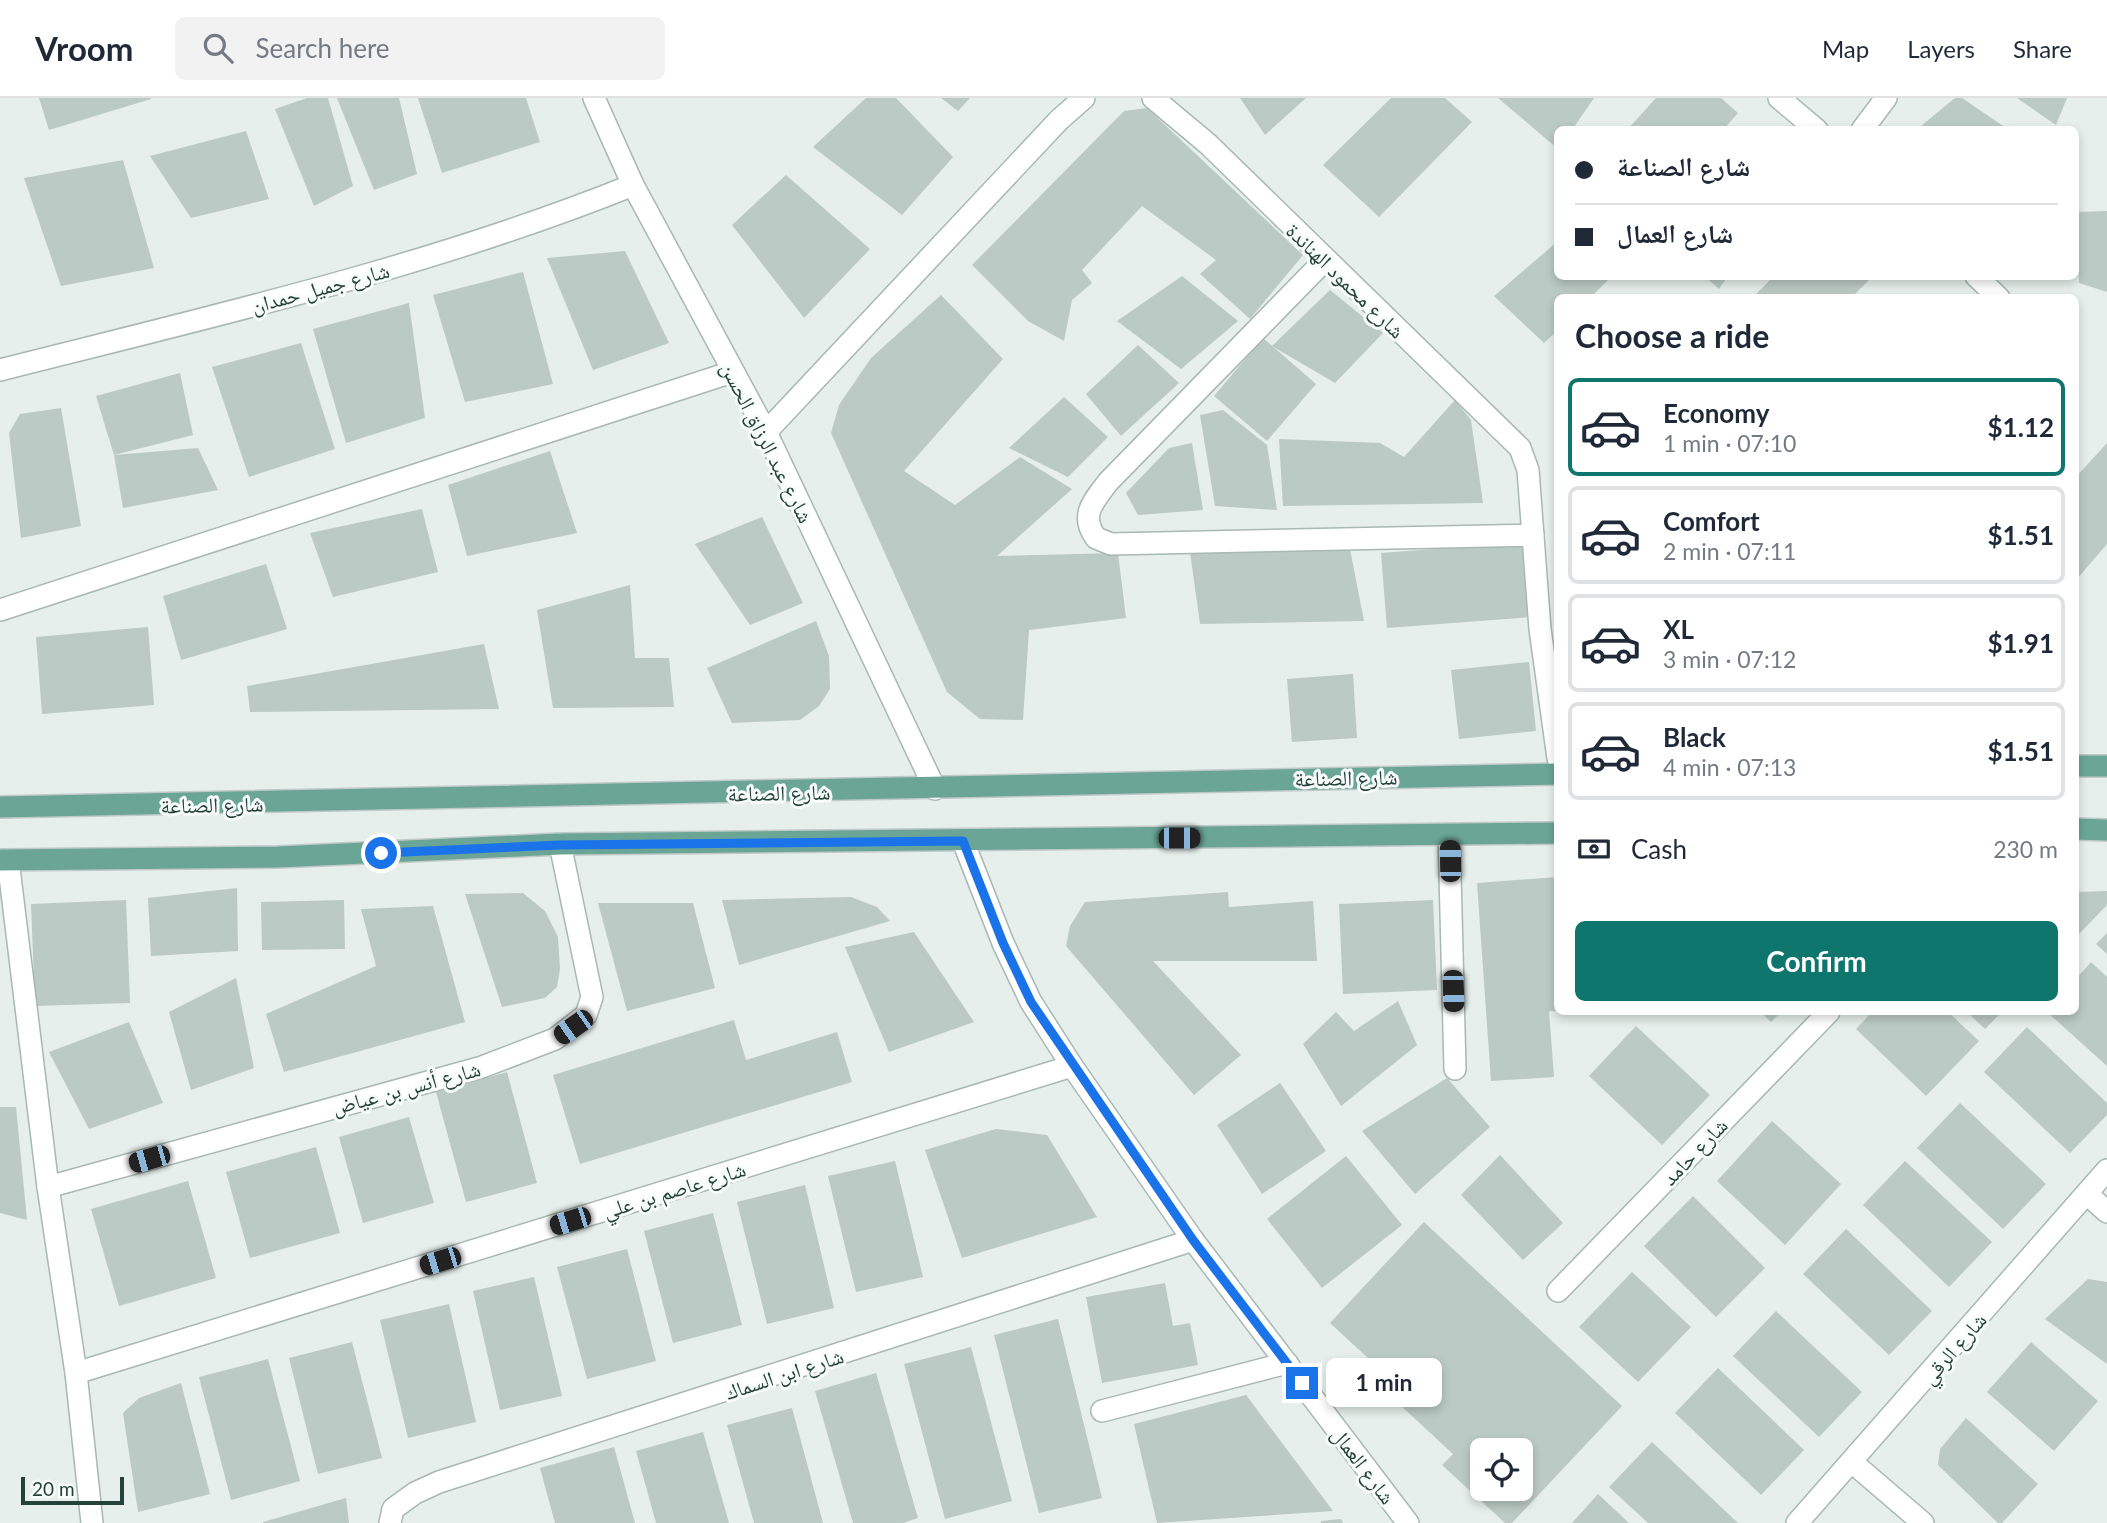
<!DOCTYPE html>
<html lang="en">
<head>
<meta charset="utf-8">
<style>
	body { margin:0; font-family:Lato,"Noto Naskh Arabic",sans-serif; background:#f2f2f3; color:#1f2937; height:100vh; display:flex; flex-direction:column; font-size:26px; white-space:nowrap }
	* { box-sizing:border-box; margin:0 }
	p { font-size:23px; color:#747a83 }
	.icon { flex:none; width:38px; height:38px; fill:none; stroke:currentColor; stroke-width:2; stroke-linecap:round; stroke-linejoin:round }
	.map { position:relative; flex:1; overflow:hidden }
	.sheet { position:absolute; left:1554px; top:196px; width:525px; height:721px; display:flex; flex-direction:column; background:#fff; border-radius:10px; box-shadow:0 4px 10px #0003 }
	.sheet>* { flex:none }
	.top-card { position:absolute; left:1554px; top:28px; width:525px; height:154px; border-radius:10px; box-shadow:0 4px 10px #0003; display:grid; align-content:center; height:154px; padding:0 21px; background:#fff }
	.fabs { position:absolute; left:1470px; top:1340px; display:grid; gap:14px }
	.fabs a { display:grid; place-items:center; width:63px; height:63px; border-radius:10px; background:#fff; box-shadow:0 4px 10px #0003; font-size:35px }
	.scale { position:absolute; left:21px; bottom:18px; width:103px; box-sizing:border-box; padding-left:7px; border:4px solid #24423a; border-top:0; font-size:19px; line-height:24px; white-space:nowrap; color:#24423a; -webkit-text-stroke:5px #f7fbf9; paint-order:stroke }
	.end { position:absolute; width:32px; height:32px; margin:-16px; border:9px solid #1a73e8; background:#fff; box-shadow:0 0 0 4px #fff }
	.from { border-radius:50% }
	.bubble { position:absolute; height:49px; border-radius:10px; background:#fff; box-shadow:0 4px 10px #0003; font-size:23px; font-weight:700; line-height:49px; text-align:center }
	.car { position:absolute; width:21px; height:42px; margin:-21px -10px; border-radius:9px; box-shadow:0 0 5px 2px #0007; background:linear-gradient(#222 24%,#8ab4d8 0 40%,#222 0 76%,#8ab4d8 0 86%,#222 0) }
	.top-card b { display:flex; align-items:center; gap:24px; height:66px; font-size:26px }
	.top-card b+b { border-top:2px solid #e0e1e3 }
	.top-card i { width:18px; height:18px; background:#1f2937 }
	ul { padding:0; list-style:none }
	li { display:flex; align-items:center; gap:21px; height:98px; margin:0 14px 10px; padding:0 7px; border:4px solid #e0e1e3; border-radius:10px }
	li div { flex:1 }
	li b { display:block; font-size:26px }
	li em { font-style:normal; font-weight:700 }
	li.on { border-color:#0f766e }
	li>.icon { width:63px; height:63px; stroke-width:1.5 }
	h2 { padding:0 21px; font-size:32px; line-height:84px }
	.pay { display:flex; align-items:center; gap:18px; height:77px; padding:0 21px; font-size:26px }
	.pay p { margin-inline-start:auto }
	.button { display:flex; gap:14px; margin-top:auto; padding:14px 21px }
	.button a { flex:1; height:80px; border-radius:10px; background:#0f766e; color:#fff; font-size:28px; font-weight:700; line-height:80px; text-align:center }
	header { display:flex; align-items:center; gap:42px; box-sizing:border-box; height:98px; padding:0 35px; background:#fff; border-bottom:2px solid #e0e1e3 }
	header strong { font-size:33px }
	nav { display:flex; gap:38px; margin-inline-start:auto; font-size:24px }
	.search { width:490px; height:63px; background:#f2f2f3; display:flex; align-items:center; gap:18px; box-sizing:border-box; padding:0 24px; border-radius:10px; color:#747a83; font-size:26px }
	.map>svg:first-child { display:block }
	.building { fill:#bbcac4; fill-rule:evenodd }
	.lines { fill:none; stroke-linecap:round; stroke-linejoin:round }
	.minor-casing { stroke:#a8b8b2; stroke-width:24 }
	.major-casing { stroke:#c2cac8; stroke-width:24 }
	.minor { stroke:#fff; stroke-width:21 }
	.major { stroke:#6aa596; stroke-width:21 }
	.route { stroke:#1a73e8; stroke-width:9 }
	.labels { text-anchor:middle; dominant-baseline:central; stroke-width:6; stroke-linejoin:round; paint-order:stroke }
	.street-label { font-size:21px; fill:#24423a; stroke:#f7fbf9 }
</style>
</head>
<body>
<header>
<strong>Vroom</strong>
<div class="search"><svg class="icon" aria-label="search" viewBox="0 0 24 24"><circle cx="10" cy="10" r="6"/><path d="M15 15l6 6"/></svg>Search here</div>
<nav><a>Map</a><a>Layers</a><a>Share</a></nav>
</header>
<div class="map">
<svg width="2107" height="1425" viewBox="0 0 2107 1425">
	<rect width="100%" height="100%" fill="#e6efeb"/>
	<!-- building -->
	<g class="building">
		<polygon points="39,0 151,0 151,1 49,32"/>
		<polygon points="307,0 328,0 353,88 314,108 275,11"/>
		<polygon points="337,0 399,0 417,76 374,92"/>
		<polygon points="418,0 526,0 540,44 442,75"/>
		<polygon points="866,0 896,0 953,59 902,117 813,49"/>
		<polygon points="941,0 970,0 958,13"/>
		<polygon points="1240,0 1306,0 1265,37"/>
		<polygon points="1391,0 1445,0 1472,24 1379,119 1323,67"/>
		<polygon points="1498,0 1594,0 1572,32 1558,32 1558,51"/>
		<polygon points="1656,0 1721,0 1738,15 1723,32 1627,32"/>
		<polygon points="1955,0 1962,0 2009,32 1916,32"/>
		<polygon points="2017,0 2067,0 2056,27"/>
		<polygon points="1147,10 1303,157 1250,221 1200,176 1216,162 1142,108 1082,172 1092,185 1072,202 1064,243 1028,223 972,167 1124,13"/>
		<polygon points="246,33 269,101 191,120 150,58"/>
		<polygon points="123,62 154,170 61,188 24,80"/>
		<polygon points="786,77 870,151 804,220 732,127"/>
		<polygon points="2107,113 2107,194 2079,185 2077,114"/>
		<polygon points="1558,143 1558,178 1612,178 1590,200 1558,200 1558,232 1544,245 1494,198"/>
		<polygon points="625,153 669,245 593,272 547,160"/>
		<polygon points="523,174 553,286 465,304 433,197"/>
		<polygon points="1182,178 1238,223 1181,271 1117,223"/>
		<polygon points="1704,178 1728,178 1719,191"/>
		<polygon points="1774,178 1873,178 1851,200 1752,200"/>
		<polygon points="1330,192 1383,235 1335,285 1272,248"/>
		<polygon points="941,197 1003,261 904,373 955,407 1020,359 1072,391 997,458 1118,455 1126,520 1029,532 1023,622 980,621 947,594 831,335 839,307 871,260"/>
		<polygon points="409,205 425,320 346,345 313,231"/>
		<polygon points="1263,240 1316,286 1267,343 1214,298"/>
		<polygon points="301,245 335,351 249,379 212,269"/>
		<polygon points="1138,247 1179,285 1121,338 1086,296"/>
		<polygon points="180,275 193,337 114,357 96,298"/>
		<polygon points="1064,299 1108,339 1068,379 1009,350"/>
		<polygon points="1455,302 1471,322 1483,405 1283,408 1279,341 1380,345 1404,359"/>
		<polygon points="61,310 81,428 21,440 9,335 20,316"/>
		<polygon points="1223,312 1267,347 1277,412 1215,408 1200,317"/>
		<polygon points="1192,345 1203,412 1138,417 1126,395 1169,350"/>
		<polygon points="2107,345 2107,446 2076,482 2076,379"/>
		<polygon points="198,350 218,392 123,410 114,357"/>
		<polygon points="550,353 577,435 467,458 448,387"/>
		<polygon points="422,411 438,474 333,499 310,435"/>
		<polygon points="762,419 803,505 750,527 695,446"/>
		<polygon points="1525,444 1531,519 1387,530 1381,455"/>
		<polygon points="1350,451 1364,523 1200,526 1190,454"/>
		<polygon points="266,466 287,531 181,562 163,498"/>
		<polygon points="630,487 635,560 669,560 674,609 553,610 537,512"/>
		<polygon points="816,523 829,558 830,591 819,608 800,622 732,625 707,570"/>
		<polygon points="148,529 154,607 42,616 36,539"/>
		<polygon points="484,546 499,611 250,614 247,588"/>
		<polygon points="1529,564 1536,633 1459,641 1451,572"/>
		<polygon points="1353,576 1357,640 1292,644 1287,581"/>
		<polygon points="1558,779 1558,913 1549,913 1554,979 1491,983 1477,785"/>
		<polygon points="237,790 238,853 151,858 148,800"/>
		<polygon points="2107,793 2107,807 2076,839 2076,794"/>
		<polygon points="1228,794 1229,809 1313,803 1317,863 1153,863 1241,957 1194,997 1066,848 1070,828 1085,804"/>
		<polygon points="523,795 545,813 558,839 560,871 557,889 545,900 502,909 465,796"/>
		<polygon points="851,799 877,809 890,823 739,867 722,802"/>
		<polygon points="126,802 130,905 35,908 31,806"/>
		<polygon points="344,802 345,851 262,852 261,804"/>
		<polygon points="1433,802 1437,892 1343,896 1339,806"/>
		<polygon points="598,805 693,805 715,890 627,913"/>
		<polygon points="433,808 465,924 284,974 266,916 376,868 361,811"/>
		<polygon points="914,834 974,924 889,954 845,849"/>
		<polygon points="2107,835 2107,856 2096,846"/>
		<polygon points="2091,864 2107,879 2107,968 2047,914 2076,914 2076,881"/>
		<polygon points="236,880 254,970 191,992 169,914"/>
		<polygon points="1398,903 1417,947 1341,1008 1303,946 1336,914 1354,933"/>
		<polygon points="1760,914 1781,914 1771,924"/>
		<polygon points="1872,914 1948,914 1979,943 1926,998 1856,931"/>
		<polygon points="1967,914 2002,914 1985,931"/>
		<polygon points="734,922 746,962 837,934 852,984 580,1066 553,977"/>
		<polygon points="129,924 163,1005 89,1031 49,954"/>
		<polygon points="1636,928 1710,997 1662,1047 1589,978"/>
		<polygon points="2027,929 2107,1005 2107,1017 2070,1055 1984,974"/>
		<polygon points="507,974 537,1085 466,1104 436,994"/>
		<polygon points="1447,980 1490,1029 1415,1096 1362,1033"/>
		<polygon points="1280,985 1326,1053 1262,1096 1217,1027"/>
		<polygon points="1960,1005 2046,1086 2003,1131 1917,1050"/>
		<polygon points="0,1009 16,1009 27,1122 0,1115"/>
		<polygon points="409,1019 434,1105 363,1125 339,1039"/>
		<polygon points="1772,1023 1841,1086 1785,1147 1717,1083"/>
		<polygon points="996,1031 1047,1037 1097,1119 962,1160 925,1052"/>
		<polygon points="316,1049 340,1135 250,1160 226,1074"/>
		<polygon points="1500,1057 1563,1125 1523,1162 1461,1097"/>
		<polygon points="1346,1058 1402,1127 1322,1190 1267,1121"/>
		<polygon points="895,1063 923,1179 856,1194 828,1078"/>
		<polygon points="1905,1063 1992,1144 1949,1189 1863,1107"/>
		<polygon points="188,1083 216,1180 119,1208 91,1111"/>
		<polygon points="805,1087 834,1210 767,1226 737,1104"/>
		<polygon points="1693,1098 1765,1170 1716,1219 1644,1148"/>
		<polygon points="713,1115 742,1227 673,1245 644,1133"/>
		<path d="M 1424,1124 L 1622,1308 L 1512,1425 L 1505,1425 L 1442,1367 L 1453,1356 L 1386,1294 L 1395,1285 L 1330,1225 ZM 1482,1353 L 1521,1353 L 1521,1391 L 1482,1391 Z"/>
		<polygon points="1846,1131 1932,1213 1889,1257 1803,1176"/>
		<polygon points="627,1151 656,1263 587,1281 557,1169"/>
		<polygon points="1632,1174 1691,1229 1638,1284 1579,1229"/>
		<polygon points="534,1179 562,1298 500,1312 473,1193"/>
		<polygon points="2088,1181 2107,1184 2107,1266 2045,1221"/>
		<polygon points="1165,1185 1173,1228 1190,1225 1198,1267 1102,1285 1086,1199"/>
		<polygon points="449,1206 476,1324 408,1340 380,1222"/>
		<polygon points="1776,1213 1862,1294 1819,1339 1733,1258"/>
		<polygon points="1058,1221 1102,1400 1039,1415 994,1237"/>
		<polygon points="352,1244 382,1360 318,1376 289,1260"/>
		<polygon points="2031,1244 2098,1303 2054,1353 1987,1294"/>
		<polygon points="971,1249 1012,1403 945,1421 904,1266"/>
		<polygon points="268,1261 300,1383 231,1402 199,1279"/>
		<polygon points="1718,1270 1804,1352 1761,1397 1675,1315"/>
		<polygon points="876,1275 918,1420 903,1425 853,1425 815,1293"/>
		<polygon points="181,1285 210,1396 138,1414 123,1315 139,1300"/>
		<polygon points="1246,1297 1333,1413 1157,1425 1134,1326"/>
		<polygon points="792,1310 823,1425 754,1425 727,1327"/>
		<polygon points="1966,1320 2038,1386 2002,1425 1998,1425 1938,1367 1940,1351"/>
		<polygon points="703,1334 729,1425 656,1425 636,1353"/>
		<polygon points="1652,1344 1738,1425 1648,1425 1609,1389"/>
		<polygon points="614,1349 635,1425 555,1425 540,1370"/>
		<polygon points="1598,1396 1629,1425 1572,1425"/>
		<polygon points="346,1400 349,1425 263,1425 263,1424"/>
		<polygon points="1341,1421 1343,1425 1321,1425 1321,1423"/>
	</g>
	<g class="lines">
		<!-- minor casing -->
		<g class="minor-casing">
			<g id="minor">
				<polyline points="594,0 633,87 766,334 935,691"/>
				<polyline points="1153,0 1208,46 1520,350 1528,372 1540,531 1558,660"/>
				<polyline points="1779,0 1817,32"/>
				<polyline points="1862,32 1886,0"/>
				<path d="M 1325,162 L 1108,384 C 1094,403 1079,417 1096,440 L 1111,446 L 1533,437"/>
				<polyline points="1976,178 1999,200"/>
				<path d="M 0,272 C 213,218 429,169 633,87"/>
				<polyline points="766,334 1059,22 1084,0"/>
				<polyline points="0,512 732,274"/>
				<polyline points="1449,737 1455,971"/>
				<polyline points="963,743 1003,845 1031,904 1072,968 1193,1142 1408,1425"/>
				<polyline points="8,762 48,1089 76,1275 92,1425"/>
				<polyline points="48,1089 482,969 555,941 586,917 592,899 560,746"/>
				<polyline points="2087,1096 2107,1114"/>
				<polyline points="1558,1193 1829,914"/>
				<polyline points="76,1275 1072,968"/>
				<polyline points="1102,1313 1287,1265"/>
				<polyline points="1853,1365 1923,1425"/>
				<polyline points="390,1425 393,1411 415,1395 439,1384 1193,1142"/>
				<polyline points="1797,1425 2107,1072"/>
			</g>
		</g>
		<!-- major casing -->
		<g class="major-casing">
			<g id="major">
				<polyline points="2076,668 2107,668"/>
				<path d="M 0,709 C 519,701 1038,684 1558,676"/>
				<polyline points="2076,731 2107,732"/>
				<polyline points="0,762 278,759 560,746 1558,735"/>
			</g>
		</g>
		<!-- minor -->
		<use href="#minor" class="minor"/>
		<!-- major -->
		<use href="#major" class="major"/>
	</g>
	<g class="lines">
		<!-- route -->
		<polyline class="route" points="381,755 560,747 963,743 1003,845 1031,904 1193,1142 1302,1285"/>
	</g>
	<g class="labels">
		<!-- street labels -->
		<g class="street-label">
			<text transform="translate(1346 182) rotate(44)">شارع محمود الهناندة</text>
			<text transform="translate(320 189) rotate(-15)">شارع جميل حمدان</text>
			<text transform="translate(768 344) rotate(63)">شارع عبد الرزاق الحسن</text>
			<text transform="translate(1346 679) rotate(-1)">شارع الصناعة</text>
			<text transform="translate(779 694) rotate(-1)">شارع الصناعة</text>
			<text transform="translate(212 706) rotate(-1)">شارع الصناعة</text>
			<text transform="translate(406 989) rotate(-15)">شارع أنس بن عياض</text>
			<text transform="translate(1694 1053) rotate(-46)">شارع حامد</text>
			<text transform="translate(674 1091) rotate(-17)">شارع عاصم بن علي</text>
			<text transform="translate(1953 1250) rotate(-49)">شارع الرقي</text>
			<text transform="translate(784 1275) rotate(-18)">شارع ابن السماك</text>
			<text transform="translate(1364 1367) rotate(53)">شارع العمال</text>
		</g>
	</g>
</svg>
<div class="fabs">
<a><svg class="icon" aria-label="locate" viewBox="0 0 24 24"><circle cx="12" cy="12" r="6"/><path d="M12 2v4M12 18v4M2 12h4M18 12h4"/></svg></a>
</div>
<div class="scale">20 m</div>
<i class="end from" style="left:381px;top:755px"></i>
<i class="end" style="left:1302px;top:1285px"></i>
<div class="bubble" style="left:1326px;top:1260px;width:116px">1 min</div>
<i class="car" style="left:1179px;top:740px;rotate:90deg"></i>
<i class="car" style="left:1450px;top:763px;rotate:359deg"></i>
<i class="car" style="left:1453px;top:893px;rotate:178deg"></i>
<i class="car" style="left:573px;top:929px;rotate:235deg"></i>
<i class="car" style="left:149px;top:1061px;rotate:254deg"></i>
<i class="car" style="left:570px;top:1123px;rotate:253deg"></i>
<i class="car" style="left:440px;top:1163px;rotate:253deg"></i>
<div class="top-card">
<b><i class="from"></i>شارع الصناعة</b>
<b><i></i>شارع العمال</b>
</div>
<section class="sheet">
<h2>Choose a ride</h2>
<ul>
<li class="on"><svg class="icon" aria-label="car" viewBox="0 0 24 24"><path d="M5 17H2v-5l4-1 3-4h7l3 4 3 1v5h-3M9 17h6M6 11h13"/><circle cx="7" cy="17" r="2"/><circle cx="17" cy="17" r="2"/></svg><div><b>Economy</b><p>1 min · 07:10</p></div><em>$1.12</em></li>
<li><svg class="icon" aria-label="car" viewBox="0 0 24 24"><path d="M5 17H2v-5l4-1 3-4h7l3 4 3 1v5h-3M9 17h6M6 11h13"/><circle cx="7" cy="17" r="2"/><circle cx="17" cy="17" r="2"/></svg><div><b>Comfort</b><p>2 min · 07:11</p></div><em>$1.51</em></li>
<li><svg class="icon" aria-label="car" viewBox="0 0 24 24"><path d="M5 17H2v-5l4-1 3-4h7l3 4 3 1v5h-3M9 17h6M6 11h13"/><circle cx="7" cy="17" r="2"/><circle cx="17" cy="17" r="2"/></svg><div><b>XL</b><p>3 min · 07:12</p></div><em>$1.91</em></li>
<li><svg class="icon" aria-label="car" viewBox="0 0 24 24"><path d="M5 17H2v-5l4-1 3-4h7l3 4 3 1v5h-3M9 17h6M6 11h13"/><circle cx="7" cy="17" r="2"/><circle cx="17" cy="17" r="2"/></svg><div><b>Black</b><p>4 min · 07:13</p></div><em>$1.51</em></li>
</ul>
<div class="pay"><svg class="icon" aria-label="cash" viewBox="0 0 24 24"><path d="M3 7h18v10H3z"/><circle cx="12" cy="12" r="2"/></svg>Cash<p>230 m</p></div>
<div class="button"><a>Confirm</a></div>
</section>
</div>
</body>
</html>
